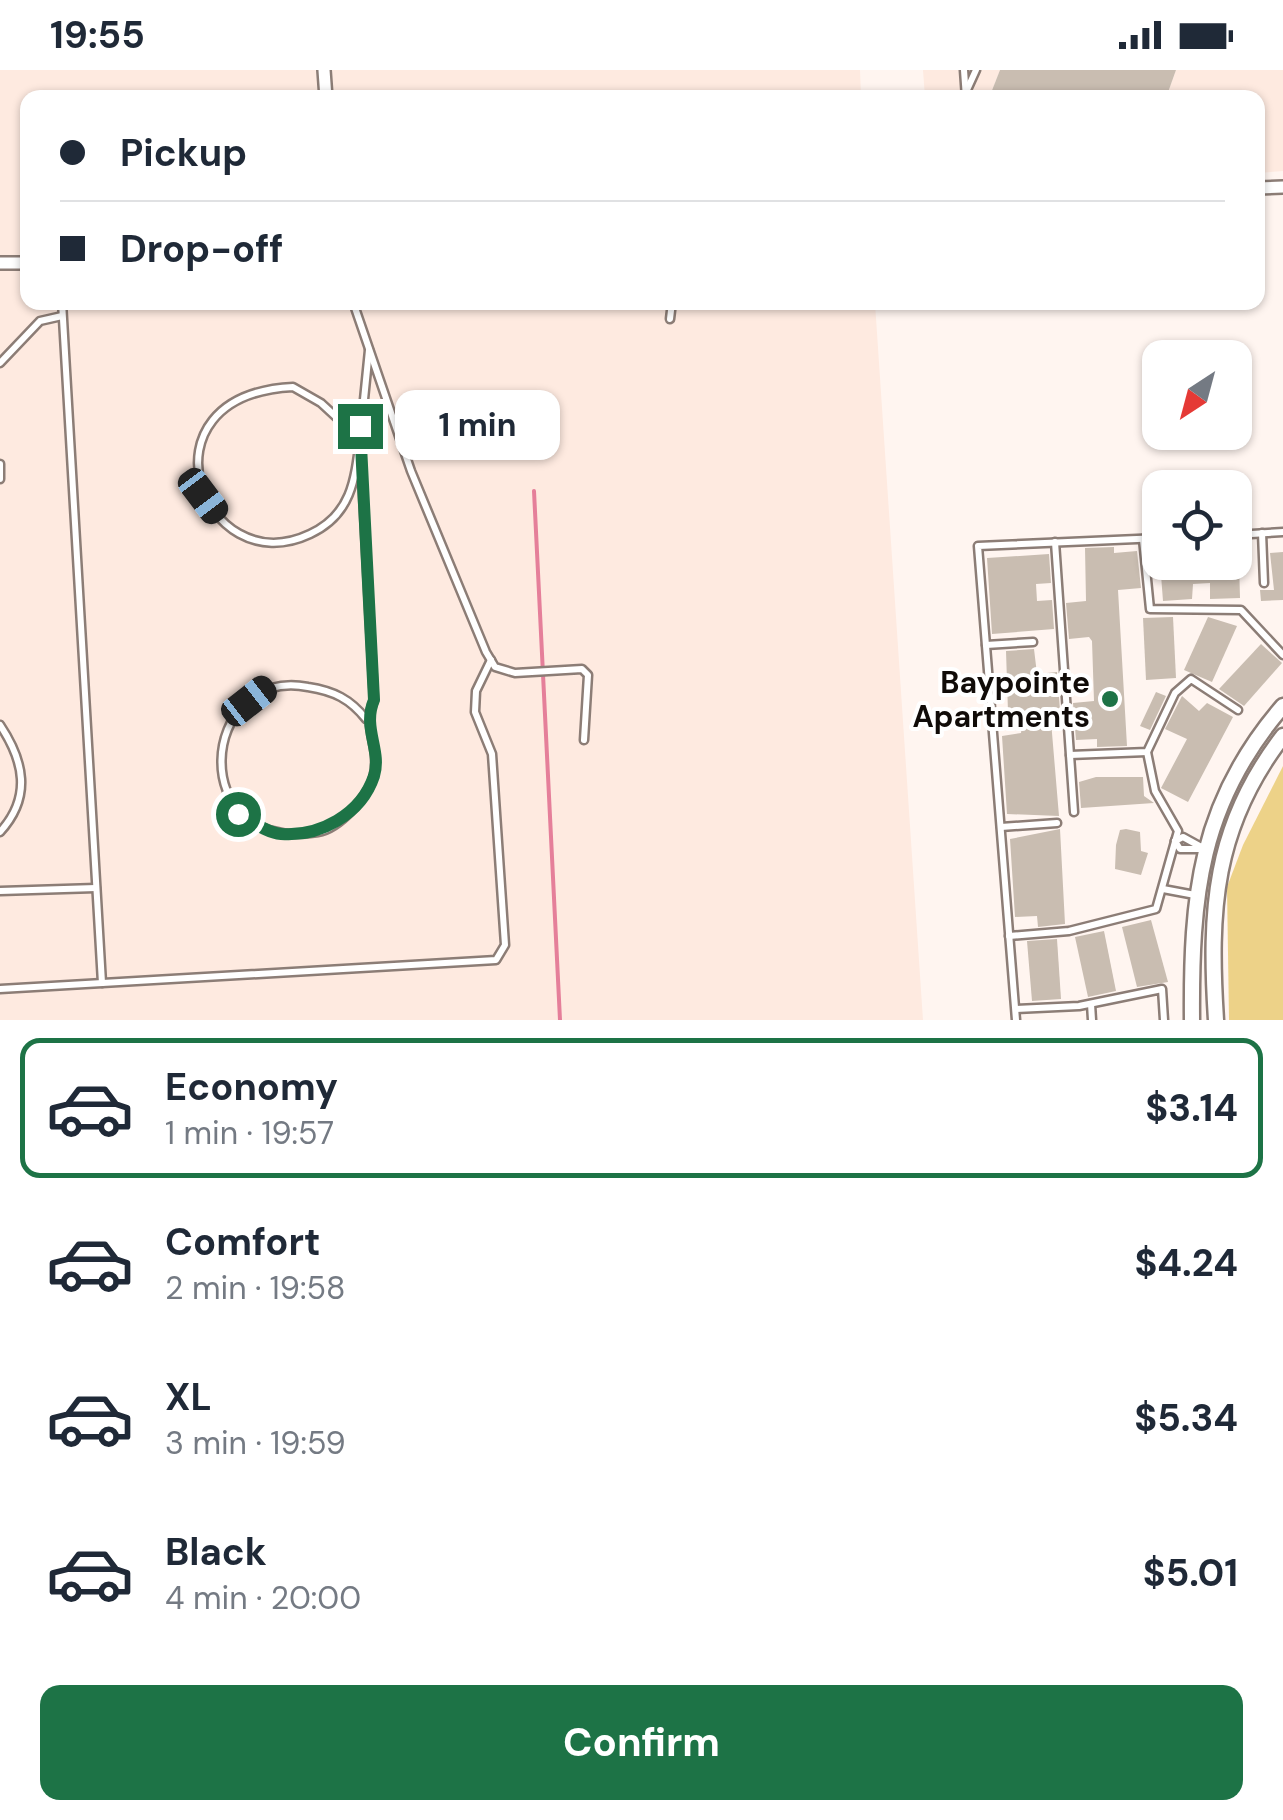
<!DOCTYPE html>
<html lang="en">
<head>
<meta charset="utf-8">
<style>
	body { margin:0; font-family:"DM Sans",sans-serif; background:#f6f6f7; color:#1f2937; height:100vh; display:flex; flex-direction:column; font-size:38px; white-space:nowrap }
	* { box-sizing:border-box; margin:0 }
	p { font-size:32px; color:#747a83 }
	.icon { flex:none; width:55px; height:55px; fill:none; stroke:currentColor; stroke-width:2; stroke-linecap:round; stroke-linejoin:round }
	.map { position:relative; height:950px; overflow:hidden }
	.side { display:flex; flex-direction:column; background:#fff; flex:1 }
	.side>* { flex:none }
	.top-card { position:absolute; left:20px; top:20px; width:1245px; height:220px; border-radius:20px; box-shadow:0 2px 8px #0004; display:grid; align-content:center; height:220px; padding:0 40px; background:#fff }
	.needle { width:65px; rotate:216deg }
	.controls { position:absolute; left:1142px; top:270px; display:grid; gap:20px }
	.controls a { display:grid; place-items:center; width:110px; height:110px; border-radius:20px; background:#fff; box-shadow:0 2px 8px #0004; font-size:50px }
	.end { position:absolute; width:45px; height:45px; margin:-22px; border:12px solid #1d7346; background:#fff; box-shadow:0 0 0 5px #fff }
	.from { border-radius:50% }
	.bubble { position:absolute; height:70px; border-radius:20px; background:#fff; box-shadow:0 2px 8px #0004; font-size:32px; font-weight:700; line-height:70px; text-align:center }
	.car { position:absolute; width:30px; height:60px; margin:-30px -15px; border-radius:12px; box-shadow:0 0 8px 2px #0007; background:linear-gradient(#222 24%,#8ab4d8 0 40%,#222 0 76%,#8ab4d8 0 86%,#222 0) }
	.top-card b { display:flex; align-items:center; gap:35px; height:95px; font-size:38px }
	.top-card b+b { border-top:2px solid #e0e1e3 }
	.top-card i { width:25px; height:25px; background:#1f2937 }
	ul { padding:18px 0 0; list-style:none }
	li { display:flex; align-items:center; gap:30px; height:140px; margin:0 20px 15px; padding:0 20px; border:5px solid transparent; border-radius:20px }
	li div { flex:1 }
	li b { display:block; font-size:38px }
	li em { font-style:normal; font-weight:700 }
	li.active { border-color:#1d7346 }
	li>.icon { width:90px; height:90px; stroke-width:1.5 }
	.cta { display:flex; gap:20px; margin-top:auto; padding:20px 40px }
	.cta a { flex:1; height:115px; border-radius:20px; background:#1d7346; color:#fff; font-size:40px; font-weight:700; line-height:115px; text-align:center }
	.status { display:flex; justify-content:space-between; align-items:center; height:70px; padding:0 50px; background:#fff; direction:ltr }
	.status svg { height:28px; fill:currentColor }
	.map>svg:first-child { display:block }
	.built { fill:#feeae0 }
	.green { fill:#edd288 }
	.lines { fill:none; stroke-linecap:round; stroke-linejoin:round }
	.stream { stroke:#e57f9a; stroke-width:4 }
	.building { fill:#c9bdb1 }
	.service-casing { stroke:#8c7d76; stroke-width:11 }
	.minor-casing { stroke:#8c7d76; stroke-width:16 }
	.tertiary-casing { stroke:#8c7d76; stroke-width:19 }
	.service { stroke:#fff; stroke-width:6 }
	.minor { stroke:#fff; stroke-width:11 }
	.tertiary { stroke:#fff; stroke-width:14 }
	.route { stroke:#1d7346; stroke-width:12 }
	.poi-dot { fill:#1d7346; stroke:#fff; stroke-width:4 }
	.labels { text-anchor:middle; dominant-baseline:central; stroke-width:8; stroke-linejoin:round; paint-order:stroke }
	.poi-label { font-size:30px; font-weight:bold; fill:#100b08; stroke:#fff; text-anchor:end }
</style>
</head>
<body>
<div class="status"><b>19:55</b><svg viewBox="0 0 49 12"><path d="M0 12V9h3v3zM5 12V6h3v6zM10 12V3h3v9zM15 12V0h3v12zM26 1h20v11H26zM47 4h2v5h-2z"/></svg></div>
<div class="map">
<svg width="1283" height="950" viewBox="0 0 1283 950">
	<rect width="100%" height="100%" fill="#fff5f0"/>
	<!-- built -->
	<g class="built">
		<polygon points="0,0 860,0 861,27 28,28 28,232 875,233 923,950 0,950"/>
		<polygon points="923,0 1000,0 989,28 925,27"/>
		<polygon points="1176,0 1283,0 1283,101 1258,103 1258,28 1166,28"/>
	</g>
	<!-- green -->
	<polygon class="green" points="1283,696 1283,950 1229,950 1227,817 1243,775"/>
	<g class="lines">
		<!-- stream -->
		<polyline class="stream" points="534,421 560,950"/>
	</g>
	<!-- building -->
	<g class="building">
		<polygon points="1000,0 1176,0 1166,28 989,28"/>
		<polygon points="1114,477 1114,483 1137,481 1141,518 1118,520 1127,676 1097,677 1097,669 1076,670 1073,633 1094,631 1092,571 1089,567 1069,569 1066,533 1086,531 1085,478"/>
		<polygon points="1283,482 1283,530 1261,531 1260,520 1274,520 1270,483"/>
		<polygon points="1049,484 1051,513 1036,514 1037,531 1052,530 1054,559 992,564 987,488"/>
		<polygon points="1160,492 1190,492 1192,507 1209,505 1208,492 1239,492 1240,528 1210,529 1210,513 1193,514 1192,529 1163,531"/>
		<polygon points="1173,547 1176,608 1146,610 1143,548"/>
		<polygon points="1208,547 1237,556 1212,612 1184,600"/>
		<polygon points="1261,574 1282,593 1244,636 1219,619"/>
		<polygon points="1034,579 1037,604 1057,602 1060,640 1008,642 1006,581"/>
		<polygon points="1156,622 1166,626 1150,660 1140,656"/>
		<polygon points="1182,626 1199,641 1207,633 1233,647 1188,732 1161,718 1187,669 1165,659"/>
		<polygon points="1051,651 1059,746 1007,744 1002,666 1021,663 1022,655"/>
		<polygon points="1096,707 1143,707 1144,726 1154,733 1081,738 1079,712"/>
		<polygon points="1060,759 1065,854 1038,857 1037,846 1015,847 1010,769"/>
		<polygon points="1126,759 1140,762 1141,781 1148,783 1141,805 1115,799 1116,775 1120,760"/>
		<polygon points="1151,850 1168,912 1137,917 1122,857"/>
		<polygon points="1104,861 1116,921 1088,927 1075,867"/>
		<polygon points="1057,869 1061,929 1032,931 1027,871"/>
	</g>
	<g class="lines">
		<!-- service casing -->
		<g class="service-casing">
			<g id="service">
				<polyline points="964,0 966,28"/>
				<polyline points="966,22 976,0"/>
				<polyline points="62,232 102,913"/>
				<polyline points="353,232 411,401 486,582 495,597 515,603 582,599 588,605 584,670"/>
				<polyline points="670,249 672,232"/>
				<polyline points="0,293 40,251 62,246"/>
				<path d="M 293,317 L 321,333 L 360,369 C 355,411 351,445 310,464 C 202,515 132,325 293,317 Z"/>
				<polyline points="0,394 0,409"/>
				<polyline points="1262,463 1264,513"/>
				<polyline points="1235,465 1283,462"/>
				<polyline points="1143,469 1150,539 1241,540 1283,585"/>
				<polyline points="1055,472 1074,742"/>
				<polyline points="986,575 1033,572"/>
				<path d="M 366,649 C 350,629 334,621 308,617 C 199,596 183,785 318,762 C 339,759 370,725 374,704 C 380,676 362,658 374,630 L 360,369 L 369,280"/>
				<polyline points="992,650 1047,646"/>
				<path d="M 0,655 C 24,691 32,727 0,762"/>
				<polyline points="1070,685 1147,682 1175,623 1191,609 1238,640"/>
				<polyline points="1001,757 1057,753"/>
				<polyline points="1175,771 1180,779 1203,779"/>
				<polyline points="1175,771 1183,767 1203,778"/>
				<polyline points="1163,819 1195,825"/>
				<polyline points="0,821 96,818"/>
				<polyline points="1009,866 1069,861 1156,839 1178,761 1155,721 1147,682"/>
				<polyline points="0,919 496,890 505,875 492,684 475,642 476,621 491,590"/>
				<polyline points="1091,934 1092,950"/>
				<polyline points="1016,939 1079,936 1162,919 1164,950"/>
				<polyline points="1016,950 978,476 1160,468"/>
			</g>
		</g>
		<!-- minor casing -->
		<g class="minor-casing">
			<g id="minor">
				<polyline points="324,0 326,28"/>
				<polyline points="1258,118 1283,117"/>
				<polyline points="0,193 28,193"/>
			</g>
		</g>
		<!-- tertiary casing -->
		<g class="tertiary-casing">
			<g id="tertiary">
				<path d="M 1192,950 C 1191,827 1199,733 1283,636"/>
				<path d="M 1216,950 C 1209,841 1213,757 1283,666"/>
			</g>
		</g>
		<!-- service -->
		<use href="#service" class="service"/>
		<!-- minor -->
		<use href="#minor" class="minor"/>
		<!-- tertiary -->
		<use href="#tertiary" class="tertiary"/>
	</g>
	<g class="lines">
		<!-- route -->
		<path class="route" d="M 238,744 C 251,751 267,763 281,764 C 319,767 361,745 374,706 C 382,680 362,658 374,630 L 360,356"/>
	</g>
	<!-- markers -->
	<circle class="poi-dot" cx="1110" cy="629" r="10"/>
	<g class="labels">
		<!-- poi labels -->
		<g class="poi-label">
			<text x="1090" y="612">Baypointe<tspan x="1090" dy="34">Apartments</tspan></text>
		</g>
	</g>
</svg>
<div class="controls">
<a><svg class="needle" viewBox="-14 -14 28 28"><path d="M0-13l5 13h-10z" fill="#e53935"/><path d="M0 13l5-13h-10z" fill="#747a83"/></svg></a>
<a><svg class="icon" aria-label="locate" viewBox="0 0 24 24"><circle cx="12" cy="12" r="6"/><path d="M12 2v4M12 18v4M2 12h4M18 12h4"/></svg></a>
</div>
<i class="end from" style="left:238px;top:744px"></i>
<i class="end" style="left:360px;top:356px"></i>
<div class="bubble" style="left:395px;top:320px;width:165px">1 min</div>
<i class="car" style="left:203px;top:426px;rotate:143deg"></i>
<i class="car" style="left:249px;top:631px;rotate:52deg"></i>
<div class="top-card">
<b><i class="from"></i>Pickup</b>
<b><i></i>Drop-off</b>
</div>
</div>
<section class="side">
<ul>
<li class="active"><svg class="icon" aria-label="car" viewBox="0 0 24 24"><path d="M5 17H2v-5l4-1 3-4h7l3 4 3 1v5h-3M9 17h6M6 11h13"/><circle cx="7" cy="17" r="2"/><circle cx="17" cy="17" r="2"/></svg><div><b>Economy</b><p>1 min · 19:57</p></div><em>$3.14</em></li>
<li><svg class="icon" aria-label="car" viewBox="0 0 24 24"><path d="M5 17H2v-5l4-1 3-4h7l3 4 3 1v5h-3M9 17h6M6 11h13"/><circle cx="7" cy="17" r="2"/><circle cx="17" cy="17" r="2"/></svg><div><b>Comfort</b><p>2 min · 19:58</p></div><em>$4.24</em></li>
<li><svg class="icon" aria-label="car" viewBox="0 0 24 24"><path d="M5 17H2v-5l4-1 3-4h7l3 4 3 1v5h-3M9 17h6M6 11h13"/><circle cx="7" cy="17" r="2"/><circle cx="17" cy="17" r="2"/></svg><div><b>XL</b><p>3 min · 19:59</p></div><em>$5.34</em></li>
<li><svg class="icon" aria-label="car" viewBox="0 0 24 24"><path d="M5 17H2v-5l4-1 3-4h7l3 4 3 1v5h-3M9 17h6M6 11h13"/><circle cx="7" cy="17" r="2"/><circle cx="17" cy="17" r="2"/></svg><div><b>Black</b><p>4 min · 20:00</p></div><em>$5.01</em></li>
</ul>
<div class="cta"><a>Confirm</a></div>
</section>
</body>
</html>
